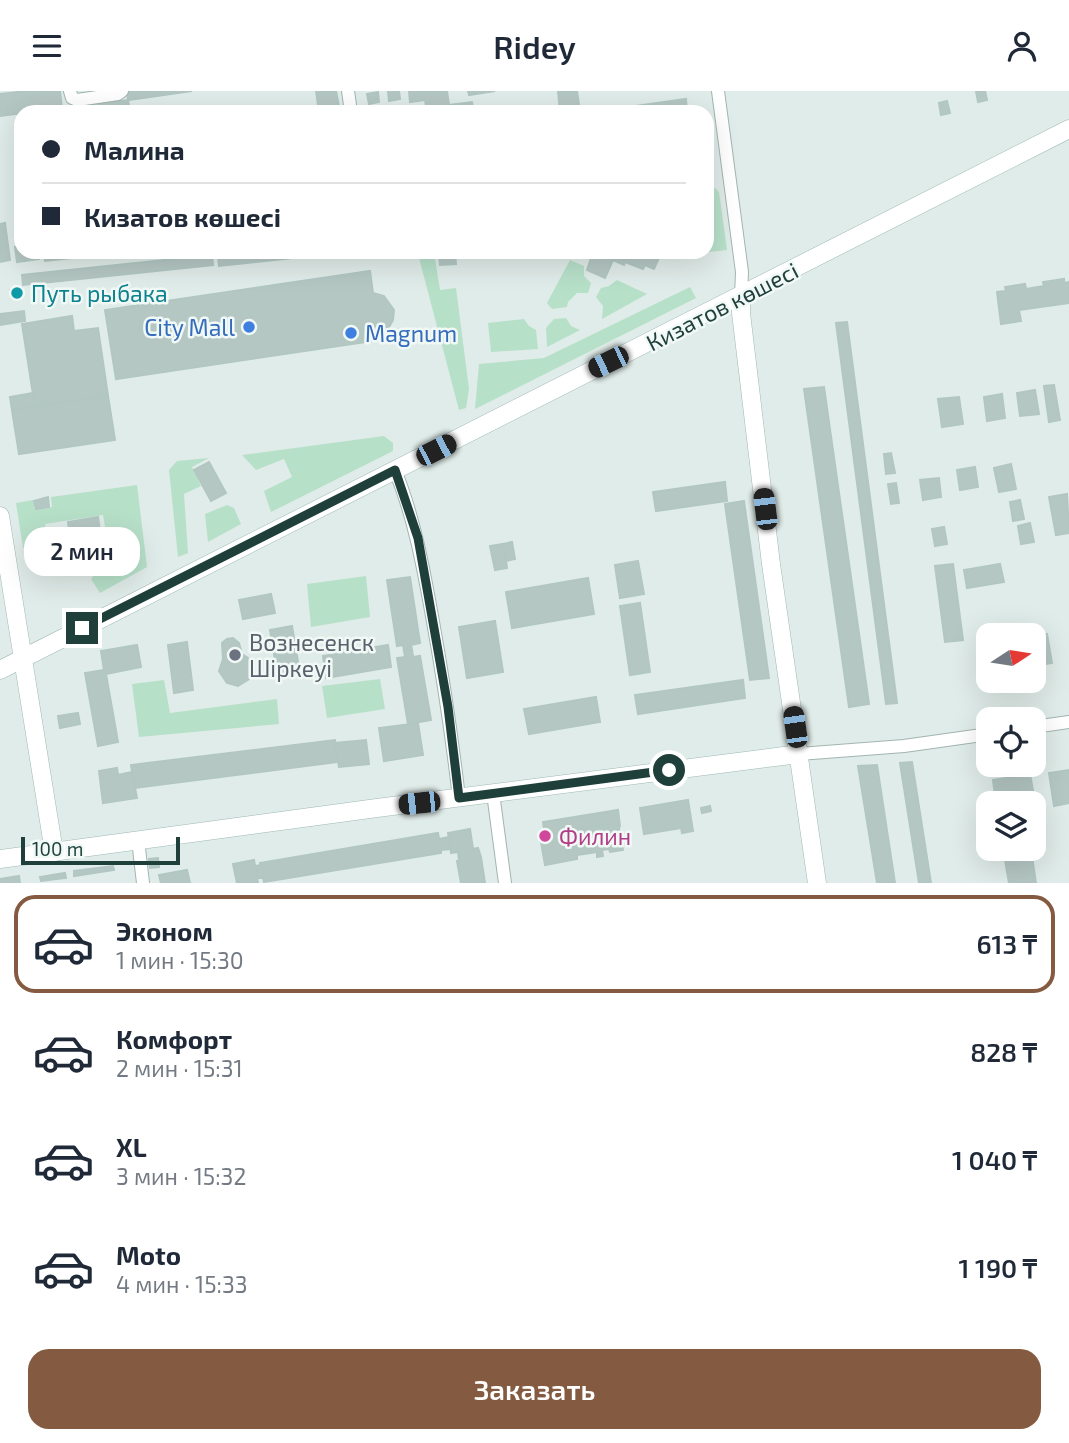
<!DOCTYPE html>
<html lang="ru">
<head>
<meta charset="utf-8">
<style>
	body { margin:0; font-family:"Exo 2",sans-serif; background:#f6f6f7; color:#1f2937; height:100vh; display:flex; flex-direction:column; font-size:26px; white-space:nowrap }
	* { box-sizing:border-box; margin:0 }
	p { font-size:23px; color:#747a83 }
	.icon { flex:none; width:38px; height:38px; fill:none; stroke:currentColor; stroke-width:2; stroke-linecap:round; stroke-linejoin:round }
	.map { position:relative; height:792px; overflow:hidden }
	.panel { display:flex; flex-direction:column; background:#fff; flex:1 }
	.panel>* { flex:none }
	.top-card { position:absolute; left:14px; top:14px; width:700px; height:154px; border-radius:21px; box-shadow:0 7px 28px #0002; display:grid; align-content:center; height:154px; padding:0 28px; background:#fff }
	.needle { width:46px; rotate:78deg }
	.controls { position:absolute; left:976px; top:532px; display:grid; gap:14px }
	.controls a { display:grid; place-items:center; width:70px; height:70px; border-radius:14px; background:#fff; box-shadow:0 7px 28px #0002; font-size:35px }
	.scale { position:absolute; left:21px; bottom:18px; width:159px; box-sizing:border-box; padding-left:7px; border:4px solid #1f3f3b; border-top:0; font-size:19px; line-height:24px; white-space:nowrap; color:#1f3f3b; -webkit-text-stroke:5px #f1f9f6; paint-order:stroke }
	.end { position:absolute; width:32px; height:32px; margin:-16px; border:9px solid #1f3f3b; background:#fff; box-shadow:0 0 0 4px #fff }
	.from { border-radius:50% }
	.bubble { position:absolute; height:49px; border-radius:21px; background:#fff; box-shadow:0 7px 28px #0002; font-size:23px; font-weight:600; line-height:49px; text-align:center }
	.car { position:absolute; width:21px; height:42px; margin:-21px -10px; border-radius:9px; box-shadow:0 0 5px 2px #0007; background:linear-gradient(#222 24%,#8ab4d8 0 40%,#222 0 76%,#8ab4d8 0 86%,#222 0) }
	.top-card b { display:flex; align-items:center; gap:24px; height:66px; font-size:26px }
	.top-card b+b { border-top:2px solid #e0e1e3 }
	.top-card i { width:18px; height:18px; background:#1f2937 }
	ul { padding:12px 0 0; list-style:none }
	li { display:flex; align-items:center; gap:21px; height:98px; margin:0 14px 10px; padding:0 14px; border:4px solid transparent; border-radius:21px }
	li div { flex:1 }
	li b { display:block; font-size:26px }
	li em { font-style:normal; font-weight:600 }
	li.current { border-color:#845a40 }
	li>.icon { width:63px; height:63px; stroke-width:1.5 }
	.button { display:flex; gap:14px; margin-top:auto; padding:14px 28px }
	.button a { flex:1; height:80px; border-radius:21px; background:#845a40; color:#fff; font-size:28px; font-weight:600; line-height:80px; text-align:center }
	header { display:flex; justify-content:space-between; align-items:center; height:91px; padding:0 28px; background:#fff; font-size:32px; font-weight:600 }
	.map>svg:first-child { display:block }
	.green { fill:#b7e0c9 }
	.building { fill:#b5c7c3; stroke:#b2c7c2; stroke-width:2 }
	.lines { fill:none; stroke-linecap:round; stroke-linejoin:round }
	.minor-casing { stroke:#a2b5b1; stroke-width:14 }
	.secondary-casing { stroke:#9db9b4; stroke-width:19 }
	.minor { stroke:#fff; stroke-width:12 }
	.secondary { stroke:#fff; stroke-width:18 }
	.route { stroke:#1f3f3b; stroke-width:9 }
	.culture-dot { fill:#0f9aa8; stroke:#f1f9f6; stroke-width:2.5 }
	.shop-dot { fill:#3f7fe0; stroke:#f1f9f6; stroke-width:2.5 }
	.worship-dot { fill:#6b7280; stroke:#f1f9f6; stroke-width:2.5 }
	.hotel-dot { fill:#d1479c; stroke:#f1f9f6; stroke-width:2.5 }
	.labels { text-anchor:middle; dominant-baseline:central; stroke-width:5; stroke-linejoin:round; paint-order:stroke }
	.culture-label { font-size:23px; fill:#0d838f; stroke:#f1f9f6; text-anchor:start }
	.street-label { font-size:23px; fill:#1f3f3b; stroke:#f1f9f6 }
	.shop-label { font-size:23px; fill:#366cbe; stroke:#f1f9f6; text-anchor:end }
	.worship-label { font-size:23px; fill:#5b616d; stroke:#f1f9f6; text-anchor:start }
	.hotel-label { font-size:23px; fill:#b23c85; stroke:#f1f9f6; text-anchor:start }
</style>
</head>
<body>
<header><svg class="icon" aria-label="menu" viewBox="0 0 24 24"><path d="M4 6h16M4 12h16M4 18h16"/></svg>Ridey<svg class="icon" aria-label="person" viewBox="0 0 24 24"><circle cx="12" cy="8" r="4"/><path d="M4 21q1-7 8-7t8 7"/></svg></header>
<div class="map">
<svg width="1069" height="792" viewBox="0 0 1069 792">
	<rect width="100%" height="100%" fill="#e0ece9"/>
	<!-- green -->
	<g class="green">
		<polygon points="715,97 719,101 727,159 709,161 707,98"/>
		<polygon points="434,161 440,199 456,197 469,298 466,317 459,319 418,163"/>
		<polygon points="570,169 584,175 584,185 591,192 588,202 577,202 568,211 567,216 552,218 547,212"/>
		<polygon points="617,189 647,203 602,228 603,215 596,206 601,197 609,195"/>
		<polygon points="690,196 696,207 475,318 479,273 544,267"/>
		<polygon points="566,227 571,235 580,239 547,256 546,237 554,228"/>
		<polygon points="524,228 529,235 536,239 538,258 491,261 488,232"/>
		<polygon points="384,345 393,352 393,360 271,421 264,400 292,386 284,368 256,379 242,364"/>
		<polygon points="209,367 192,376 201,395 184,403 188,462 178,466 169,379 177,370"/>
		<polygon points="137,394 147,476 100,502 91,488 97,479 112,475 103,424 45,433 48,453 23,457 16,412 33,409 35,419 52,416 51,406"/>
		<polygon points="227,414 234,417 241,433 208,451 205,423"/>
		<polygon points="366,485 370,526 311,536 307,493"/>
		<polygon points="380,588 385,618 327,627 322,595"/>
		<polygon points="164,589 170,622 277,608 279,633 139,646 132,593"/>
	</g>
	<!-- building -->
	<g class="building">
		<polygon points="26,0 60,0 62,17 0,25 0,3"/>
		<polygon points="127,0 192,0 128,9"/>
		<polygon points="316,0 336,0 340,21 319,21"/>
		<polygon points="388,0 399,0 400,8 389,10"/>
		<polygon points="409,0 447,0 449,14 472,11 474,21 427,21 425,9 410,11"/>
		<polygon points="468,0 495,0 469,4"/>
		<polygon points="558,0 577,0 580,21 560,21"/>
		<polygon points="976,0 985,0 987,9 978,11"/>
		<polygon points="378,1 379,11 369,13 367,3"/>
		<polygon points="686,8 687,21 593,21"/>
		<polygon points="128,9 130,21 62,21 62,17"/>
		<polygon points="947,10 950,22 941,24 939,12"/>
		<polygon points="5,132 10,169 0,171 0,133"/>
		<polygon points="15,156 21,156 21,161 38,161 39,168 17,171"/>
		<polygon points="44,161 128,161 45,170"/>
		<polygon points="254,161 348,161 219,175 218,165"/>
		<polygon points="593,161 659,161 661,162 654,178 645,174 643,178 625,171 624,174 613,169 605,187 587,179"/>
		<polygon points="455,162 456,173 440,174 439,163"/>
		<polygon points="212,164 213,174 23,194 22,184"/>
		<polygon points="370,180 373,202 384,205 394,219 393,229 388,238 379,243 380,249 116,288 105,219"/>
		<polygon points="1064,188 1064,192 1069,191 1069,212 1019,219 1021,230 1001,233 997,201 1006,200 1005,196 1025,193 1026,198 1044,195 1043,191"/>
		<polygon points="22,197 23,205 12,207 10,199"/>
		<polygon points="24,220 25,230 0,234 0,223"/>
		<polygon points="72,225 74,240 98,237 108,305 35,316 22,233"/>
		<polygon points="847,231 897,612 886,613 836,232"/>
		<polygon points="1054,294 1060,329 1049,331 1044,295"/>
		<polygon points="824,296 869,613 849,616 804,298"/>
		<polygon points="1035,299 1039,323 1020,325 1017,302"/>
		<polygon points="33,302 35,316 12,319 10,306"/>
		<polygon points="1002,303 1005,327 987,330 984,306"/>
		<polygon points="108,305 115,349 19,363 12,319"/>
		<polygon points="959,306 963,333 942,336 938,308"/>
		<polygon points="891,362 895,382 886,383 884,363"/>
		<polygon points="209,371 226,402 211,410 194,379"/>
		<polygon points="1011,373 1016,398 999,401 994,377"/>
		<polygon points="975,376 978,396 960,399 957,379"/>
		<polygon points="939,387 941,406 923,409 920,389"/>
		<polygon points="725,391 727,410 656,420 653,401"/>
		<polygon points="896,392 899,412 891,413 888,393"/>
		<polygon points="1067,403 1069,442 1056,444 1049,406"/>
		<polygon points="48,406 49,416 36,418 34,410"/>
		<polygon points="1020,409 1024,428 1013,430 1010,411"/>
		<polygon points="744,410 769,587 750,589 725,413"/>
		<polygon points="98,426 100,440 70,445 68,431"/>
		<polygon points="1030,432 1034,451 1021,453 1018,435"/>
		<polygon points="944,436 947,453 935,455 932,438"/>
		<polygon points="512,451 515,468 506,470 503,453"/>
		<polygon points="503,453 507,477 495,479 490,455"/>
		<polygon points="105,461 108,476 68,484 65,469"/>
		<polygon points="638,470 644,503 620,507 615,474"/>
		<polygon points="953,473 963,549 945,551 935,475"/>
		<polygon points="1000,473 1004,491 967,497 964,479"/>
		<polygon points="410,486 420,552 411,554 412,559 404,560 403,554 397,555 387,489"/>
		<polygon points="588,487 594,523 512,537 506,501"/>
		<polygon points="271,503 275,522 243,528 239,509"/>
		<polygon points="640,512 650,581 630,584 620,515"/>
		<polygon points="495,530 503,581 467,587 459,536"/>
		<polygon points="292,535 300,583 278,587 270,539"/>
		<polygon points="1047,543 1052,572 1034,575 1034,545"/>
		<polygon points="233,547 239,552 242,563 248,567 252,576 249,588 238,595 227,592 219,580 223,568 222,552 227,548"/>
		<polygon points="187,551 193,599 174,602 168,554"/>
		<polygon points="137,554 141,576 106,583 118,651 98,655 85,582 104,579 101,560"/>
		<polygon points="388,554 391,576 326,587 323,565"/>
		<polygon points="989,554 989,584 985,585 980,556"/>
		<polygon points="412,559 413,566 420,565 431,629 408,633 397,567 405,566 404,560"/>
		<polygon points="743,589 745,607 638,623 635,604"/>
		<polygon points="596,606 600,631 529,643 524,618"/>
		<polygon points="78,622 80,633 60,637 58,625"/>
		<polygon points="418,632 423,664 384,670 379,637"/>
		<polygon points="335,649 338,671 135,697 131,674"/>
		<polygon points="366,649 369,673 339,676 335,652"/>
		<polygon points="912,671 931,792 919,792 900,672"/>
		<polygon points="877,674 895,792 877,792 858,675"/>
		<polygon points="117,677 118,684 132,681 137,707 103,712 99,680"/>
		<polygon points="1069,679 1069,712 1054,715 1049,682"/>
		<polygon points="1030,683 1034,705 1023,707 1024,712 996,712 993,689"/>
		<polygon points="688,709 693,740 682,742 681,737 644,743 640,717"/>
		<polygon points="710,715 711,720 702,722 701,717"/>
		<polygon points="618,719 620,735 604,738 603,734 545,744 543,731"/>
		<polygon points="603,734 604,740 619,737 623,759 610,761 609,758 602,759 603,765 597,766 597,761 577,764 577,768 545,774 541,751 544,751 543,745"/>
		<polygon points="470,738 473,758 478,757 481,766 485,792 461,792 457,770 459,770 458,761 451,762 448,742"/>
		<polygon points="438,742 439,748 449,746 450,758 441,759 441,762 264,791 263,787 257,787 255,775 261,774 260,772"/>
		<polygon points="1003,758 1031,758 1036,792 1009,792"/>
		<polygon points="158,767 159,776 150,777 149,768"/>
		<polygon points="254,769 258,792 237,792 233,773"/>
		<polygon points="113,775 114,779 74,785 74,780"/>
		<polygon points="187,779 190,792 161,792 159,784"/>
		<polygon points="65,782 66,787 41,790 40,786"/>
		<polygon points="19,785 20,792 0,792 0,788"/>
	</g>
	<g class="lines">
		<!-- minor casing -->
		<g class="minor-casing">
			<g id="minor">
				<polyline points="70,0 72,7 77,9 118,3 122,0"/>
				<polyline points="348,0 351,21"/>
				<polyline points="718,0 742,181 741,206"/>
				<path d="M 395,379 C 414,426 423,475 432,525 C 443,586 452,646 459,707"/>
				<polyline points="1034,636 1069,631"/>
				<polyline points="799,663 904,655 989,643"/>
				<polyline points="493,702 505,792"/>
				<polyline points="138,749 143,792"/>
			</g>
		</g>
		<!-- secondary casing -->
		<g class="secondary-casing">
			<g id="secondary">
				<polyline points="741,206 741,222 771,473 817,792"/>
				<polyline points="0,425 54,761"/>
				<polyline points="0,579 1069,38"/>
				<polyline points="0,768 377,717 799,663"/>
			</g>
		</g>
		<!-- minor -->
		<use href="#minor" class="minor"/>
		<!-- secondary -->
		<use href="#secondary" class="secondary"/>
	</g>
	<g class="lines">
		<!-- route -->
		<polyline class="route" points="82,537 395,379 418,447 448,616 459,707 669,679"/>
	</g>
	<!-- markers -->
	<circle class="culture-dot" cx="17" cy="202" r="7"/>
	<g class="shop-dot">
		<circle cx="249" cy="236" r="7"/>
		<circle cx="351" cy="242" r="7"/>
	</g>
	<circle class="worship-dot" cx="235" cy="564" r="7"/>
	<circle class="hotel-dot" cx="545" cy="745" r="7"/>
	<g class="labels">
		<!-- culture labels -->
		<g class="culture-label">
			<text x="31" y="202">Путь рыбака</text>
		</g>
		<!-- street labels -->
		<g class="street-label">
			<text transform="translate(722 215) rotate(-27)">Кизатов көшесі</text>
		</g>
		<!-- shop labels -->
		<g class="shop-label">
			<text x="235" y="236">City Mall</text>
			<text x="365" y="242" text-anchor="start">Magnum</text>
		</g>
		<!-- worship labels -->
		<g class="worship-label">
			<text x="249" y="551">Вознесенск<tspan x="249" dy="26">Шіркеуі</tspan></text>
		</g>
		<!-- hotel labels -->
		<g class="hotel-label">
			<text x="559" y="745">Филин</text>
		</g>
	</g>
</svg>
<div class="controls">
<a><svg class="needle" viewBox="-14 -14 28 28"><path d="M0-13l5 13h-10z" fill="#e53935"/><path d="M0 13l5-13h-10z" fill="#747a83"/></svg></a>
<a><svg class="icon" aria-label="locate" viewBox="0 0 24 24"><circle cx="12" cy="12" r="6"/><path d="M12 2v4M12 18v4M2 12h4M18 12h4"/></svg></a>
<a><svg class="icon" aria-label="layers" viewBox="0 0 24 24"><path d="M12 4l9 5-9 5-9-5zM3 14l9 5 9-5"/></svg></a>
</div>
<div class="scale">100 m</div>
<i class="end from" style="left:669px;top:679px"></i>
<i class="end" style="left:82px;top:537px"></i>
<div class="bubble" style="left:24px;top:436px;width:116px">2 мин</div>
<i class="car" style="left:608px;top:271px;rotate:244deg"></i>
<i class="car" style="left:436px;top:359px;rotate:63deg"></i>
<i class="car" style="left:765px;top:418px;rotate:353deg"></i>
<i class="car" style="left:795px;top:636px;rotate:352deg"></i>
<i class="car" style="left:419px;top:712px;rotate:264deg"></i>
<div class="top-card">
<b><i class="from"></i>Малина</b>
<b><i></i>Кизатов көшесі</b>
</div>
</div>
<section class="panel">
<ul>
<li class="current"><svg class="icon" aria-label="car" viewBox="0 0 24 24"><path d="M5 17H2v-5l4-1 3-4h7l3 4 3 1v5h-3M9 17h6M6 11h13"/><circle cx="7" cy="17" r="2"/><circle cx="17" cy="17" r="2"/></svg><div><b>Эконом</b><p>1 мин · 15:30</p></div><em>613 ₸</em></li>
<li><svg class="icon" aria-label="car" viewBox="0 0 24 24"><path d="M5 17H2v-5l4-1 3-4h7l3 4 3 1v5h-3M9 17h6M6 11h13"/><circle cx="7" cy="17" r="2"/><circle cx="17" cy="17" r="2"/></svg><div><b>Комфорт</b><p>2 мин · 15:31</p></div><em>828 ₸</em></li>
<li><svg class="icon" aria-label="car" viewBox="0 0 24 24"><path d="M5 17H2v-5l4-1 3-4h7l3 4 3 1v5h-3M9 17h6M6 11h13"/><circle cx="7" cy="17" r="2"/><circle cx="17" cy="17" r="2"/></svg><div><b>XL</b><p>3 мин · 15:32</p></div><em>1 040 ₸</em></li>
<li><svg class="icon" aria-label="car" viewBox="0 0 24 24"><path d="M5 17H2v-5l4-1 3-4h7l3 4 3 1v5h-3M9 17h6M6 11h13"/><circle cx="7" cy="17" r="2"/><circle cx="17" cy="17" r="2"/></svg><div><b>Moto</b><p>4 мин · 15:33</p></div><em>1 190 ₸</em></li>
</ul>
<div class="button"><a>Заказать</a></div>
</section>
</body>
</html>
